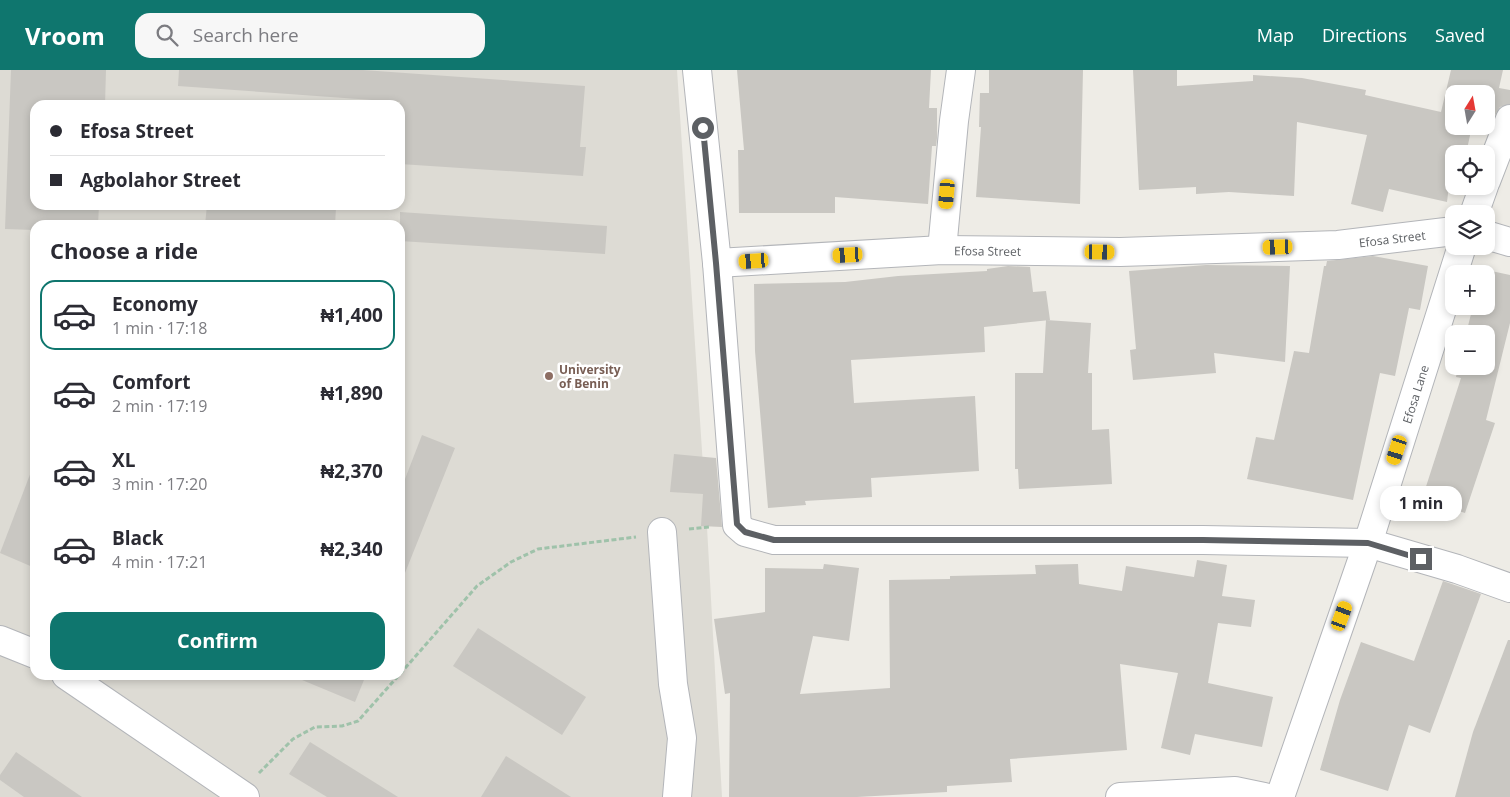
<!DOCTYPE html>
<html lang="en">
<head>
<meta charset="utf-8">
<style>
	body { margin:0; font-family:"Open Sans",sans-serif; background:#f7f7f7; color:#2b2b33; height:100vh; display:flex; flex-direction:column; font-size:19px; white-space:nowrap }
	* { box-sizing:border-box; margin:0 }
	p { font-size:16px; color:#7c7c81 }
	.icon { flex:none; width:28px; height:28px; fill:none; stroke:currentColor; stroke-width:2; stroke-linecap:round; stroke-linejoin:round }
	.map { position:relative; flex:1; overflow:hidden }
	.panel { position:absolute; left:30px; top:150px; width:375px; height:460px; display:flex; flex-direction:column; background:#fff; border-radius:15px; box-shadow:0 2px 8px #0003 }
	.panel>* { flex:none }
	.guide { position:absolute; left:30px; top:30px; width:375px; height:110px; border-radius:15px; box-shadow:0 2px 8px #0003; display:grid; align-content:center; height:110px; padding:0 20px; background:#fff }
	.needle { width:32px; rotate:11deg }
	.buttons { position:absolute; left:1445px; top:15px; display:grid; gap:10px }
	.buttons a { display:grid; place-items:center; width:50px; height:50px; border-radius:10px; background:#fff; box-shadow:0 2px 8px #0003; font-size:25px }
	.end { position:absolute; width:22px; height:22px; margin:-11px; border:6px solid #5d6064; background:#fff; box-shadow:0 0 0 2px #fff }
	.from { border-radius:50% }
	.bubble { position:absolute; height:35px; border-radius:15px; background:#fff; box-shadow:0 2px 8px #0003; font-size:16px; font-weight:700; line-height:35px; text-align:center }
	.car { position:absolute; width:15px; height:30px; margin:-15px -8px; border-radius:6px; box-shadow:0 0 4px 1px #0007; background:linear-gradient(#f5c518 24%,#345 0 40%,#f5c518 0 76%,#345 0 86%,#f5c518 0) }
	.guide b { display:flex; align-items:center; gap:18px; height:48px; font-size:19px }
	.guide b+b { border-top:1px solid #e1e1e2 }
	.guide i { width:12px; height:12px; background:#2b2b33 }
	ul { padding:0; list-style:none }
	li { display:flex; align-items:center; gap:15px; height:70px; margin:0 10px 8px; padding:0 10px; border:2px solid transparent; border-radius:15px }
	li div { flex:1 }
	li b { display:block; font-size:19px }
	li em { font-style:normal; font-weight:700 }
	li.current { border-color:#0f766e }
	li>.icon { width:45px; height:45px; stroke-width:1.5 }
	h2 { padding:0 20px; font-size:22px; line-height:60px }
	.cta { display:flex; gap:10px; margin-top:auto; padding:10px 20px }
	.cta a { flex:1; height:58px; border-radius:15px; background:#0f766e; color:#fff; font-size:20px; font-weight:700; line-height:58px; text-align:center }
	header { display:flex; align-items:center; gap:30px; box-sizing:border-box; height:70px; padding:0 25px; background:#0f766e; color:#fff }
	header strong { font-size:24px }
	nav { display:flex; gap:28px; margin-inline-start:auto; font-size:18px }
	.search { width:350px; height:45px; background:#f7f7f7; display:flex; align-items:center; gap:12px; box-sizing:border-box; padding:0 18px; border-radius:15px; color:#7c7c81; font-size:19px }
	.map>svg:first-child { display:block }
	.education { fill:#dddbd4; fill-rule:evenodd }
	.building { fill:#c9c7c2 }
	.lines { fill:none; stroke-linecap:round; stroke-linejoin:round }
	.minor-casing { stroke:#b3b5b9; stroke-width:30 }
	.path { stroke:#9fc2aa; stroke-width:3; stroke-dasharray:5 2.5; stroke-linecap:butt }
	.minor { stroke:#fff; stroke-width:28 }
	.route { stroke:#5d6064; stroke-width:6 }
	.education-dot { fill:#8d6e63; stroke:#fff; stroke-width:2 }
	.labels { text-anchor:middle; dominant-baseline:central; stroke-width:5; stroke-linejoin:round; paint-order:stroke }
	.street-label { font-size:12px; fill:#5d6064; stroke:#fff }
	.education-label { font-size:12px; font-weight:bold; fill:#785e54; stroke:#fff; text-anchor:start }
</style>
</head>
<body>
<header>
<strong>Vroom</strong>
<div class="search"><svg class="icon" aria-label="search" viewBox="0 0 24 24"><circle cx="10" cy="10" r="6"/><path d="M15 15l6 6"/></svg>Search here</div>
<nav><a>Map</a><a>Directions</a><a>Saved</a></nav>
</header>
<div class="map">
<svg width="1510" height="727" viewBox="0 0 1510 727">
	<rect width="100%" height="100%" fill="#eeece6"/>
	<!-- education -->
	<path class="education" d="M 0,0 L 677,0 L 707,457 L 722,727 L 0,727 ZM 35,35 L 400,35 L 400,135 L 35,135 ZM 35,155 L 400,155 L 400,605 L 35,605 Z"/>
	<!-- building -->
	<g class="building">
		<polygon points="11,0 106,0 105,35 35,35 35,135 99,135 98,155 35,155 35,160 5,159"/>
		<polygon points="179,0 363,0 585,16 580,77 586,77 583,106 400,94 400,32 178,16"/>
		<polygon points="737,0 931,0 929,38 937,38 937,68 936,76 932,76 928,134 835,127 835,143 739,143 738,80 744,80"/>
		<polygon points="989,0 1083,0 1080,134 976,127 981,57 979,57 980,23 989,23"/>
		<polygon points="1133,0 1177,0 1177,16 1253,11 1253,5 1302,8 1366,20 1365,25 1441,42 1451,0 1503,0 1499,18 1510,20 1510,34 1500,37 1494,47 1486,46 1486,24 1454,24 1454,56 1472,56 1466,84 1454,84 1454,108 1450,107 1447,132 1389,119 1383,142 1351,134 1367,65 1297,52 1294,126 1229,122 1196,124 1196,117 1139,120"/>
		<polygon points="207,135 286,135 336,138 335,155 205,155"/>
		<polygon points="400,142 607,156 605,184 400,171"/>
		<polygon points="1373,186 1428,196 1420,240 1409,238 1395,306 1380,303 1353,430 1247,409 1256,367 1274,370 1294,281 1309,283 1324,196 1326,196 1327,191"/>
		<polygon points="1206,195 1290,196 1285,292 1214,283 1216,303 1133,310 1130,280 1136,279 1129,201"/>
		<polygon points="1008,196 1030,197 1033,222 1046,221 1050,250 984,257 985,282 851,290 854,333 975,326 979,401 871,408 872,427 805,431 806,435 768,438 755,281 754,214 845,212 898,206 987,201 987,199"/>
		<polygon points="1482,199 1510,205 1510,253 1486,350 1495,353 1465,443 1422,429 1461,308 1456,307 1458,296 1486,296 1486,264 1466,264 1473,236 1486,236 1486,204 1481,204"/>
		<polygon points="1046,250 1091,253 1088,303 1092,303 1092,360 1109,359 1112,414 1019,419 1018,399 1015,399 1015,303 1043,303"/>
		<polygon points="422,365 455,378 401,513 400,422"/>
		<polygon points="674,384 716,388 722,457 701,456 703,424 670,422"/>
		<polygon points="34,394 35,394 35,498 0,483"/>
		<polygon points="1197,490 1227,495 1222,526 1255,530 1251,557 1218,553 1208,613 1273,627 1262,677 1195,664 1190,685 1161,678 1178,603 1120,594 1127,680 1010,689 1012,712 947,716 947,722 857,727 729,727 730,623 725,624 714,549 765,542 765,498 823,499 824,494 859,498 849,571 813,566 800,624 890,618 889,510 950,509 950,506 1036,504 1035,495 1078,494 1079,514 1122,521 1126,496 1194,507"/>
		<polygon points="1443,511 1481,524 1430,663 1409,655 1388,721 1320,700 1340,630 1361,572 1414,591"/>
		<polygon points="478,558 586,627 562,665 453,596"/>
		<polygon points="1508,570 1510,570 1510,727 1455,727 1473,662"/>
		<polygon points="290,605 366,605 355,632"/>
		<polygon points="310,672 398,727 327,727 289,704"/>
		<polygon points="16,682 82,727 24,727 0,710 0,705"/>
		<polygon points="506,686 571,727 481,727"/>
	</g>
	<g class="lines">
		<!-- minor casing -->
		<g class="minor-casing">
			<g id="minor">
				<polyline points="697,0 717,193 737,455 745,462 774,470 1203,470 1368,473 1457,499 1510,518"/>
				<polyline points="1486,111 1510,49"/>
				<polyline points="1474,144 1484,116"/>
				<polyline points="1486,165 1510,172"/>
				<polyline points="942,180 954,51 961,0"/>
				<path id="s1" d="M 717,193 L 942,180 L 1120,182 L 1338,175 L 1454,161"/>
				<polyline points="662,462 673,614 682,668 677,727"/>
				<polyline points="0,570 35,584"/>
				<polyline points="66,605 245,727"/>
				<polyline points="1120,727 1235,721 1264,727"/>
				<path id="s2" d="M 1280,727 L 1368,473 L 1462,176"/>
			</g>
		</g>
		<!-- path -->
		<g class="path">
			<polyline points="689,459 710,457"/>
			<polyline points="400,604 477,516 511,492 538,479 636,467"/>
			<polyline points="259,703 293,669 315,657 342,656 358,651 399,605"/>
		</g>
		<!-- minor -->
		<use href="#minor" class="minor"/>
	</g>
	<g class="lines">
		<!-- route -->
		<polyline class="route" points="703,58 716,193 737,454 745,462 774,470 1203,470 1368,473 1421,489"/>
	</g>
	<!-- markers -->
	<circle class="education-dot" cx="549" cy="306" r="5"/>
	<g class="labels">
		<!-- street labels -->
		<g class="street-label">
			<text stroke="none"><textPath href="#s1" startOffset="676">Efosa Street</textPath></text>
			<text stroke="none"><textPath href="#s1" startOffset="271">Efosa Street</textPath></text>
			<text stroke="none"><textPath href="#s2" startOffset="425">Efosa Lane</textPath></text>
		</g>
		<!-- education labels -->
		<g class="education-label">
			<text x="559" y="299">University<tspan x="559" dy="14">of Benin</tspan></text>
		</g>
	</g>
</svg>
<div class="buttons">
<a><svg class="needle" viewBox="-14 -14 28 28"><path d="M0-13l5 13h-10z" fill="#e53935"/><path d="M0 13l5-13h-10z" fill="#7c7c81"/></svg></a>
<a><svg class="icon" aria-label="locate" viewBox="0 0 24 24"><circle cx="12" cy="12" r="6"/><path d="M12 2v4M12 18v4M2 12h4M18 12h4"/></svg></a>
<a><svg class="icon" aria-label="layers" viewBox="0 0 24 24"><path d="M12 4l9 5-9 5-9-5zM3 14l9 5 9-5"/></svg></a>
<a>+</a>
<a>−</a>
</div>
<i class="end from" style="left:703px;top:58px"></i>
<i class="end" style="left:1421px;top:489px"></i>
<div class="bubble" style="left:1380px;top:416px;width:82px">1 min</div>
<i class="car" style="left:947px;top:124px;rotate:185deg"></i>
<i class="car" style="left:1278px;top:177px;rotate:268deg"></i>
<i class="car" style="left:1100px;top:182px;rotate:91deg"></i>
<i class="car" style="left:848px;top:185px;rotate:267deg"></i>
<i class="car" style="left:754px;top:191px;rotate:266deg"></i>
<i class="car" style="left:1397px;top:380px;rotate:198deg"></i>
<i class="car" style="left:1342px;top:546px;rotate:20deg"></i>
<div class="guide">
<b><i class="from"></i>Efosa Street</b>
<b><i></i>Agbolahor Street</b>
</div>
<section class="panel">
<h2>Choose a ride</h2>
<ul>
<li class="current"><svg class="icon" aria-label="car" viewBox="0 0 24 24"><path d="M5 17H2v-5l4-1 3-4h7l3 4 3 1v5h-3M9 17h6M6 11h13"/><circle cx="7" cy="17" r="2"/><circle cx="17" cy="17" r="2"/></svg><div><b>Economy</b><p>1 min · 17:18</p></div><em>₦1,400</em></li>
<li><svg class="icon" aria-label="car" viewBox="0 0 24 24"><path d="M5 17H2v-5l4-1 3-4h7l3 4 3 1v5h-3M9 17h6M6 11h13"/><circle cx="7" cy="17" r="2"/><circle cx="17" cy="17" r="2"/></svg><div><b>Comfort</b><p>2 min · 17:19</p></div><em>₦1,890</em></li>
<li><svg class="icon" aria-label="car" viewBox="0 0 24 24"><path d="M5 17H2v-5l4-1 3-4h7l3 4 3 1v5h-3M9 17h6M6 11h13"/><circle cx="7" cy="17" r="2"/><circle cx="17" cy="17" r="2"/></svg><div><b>XL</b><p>3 min · 17:20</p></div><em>₦2,370</em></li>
<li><svg class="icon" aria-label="car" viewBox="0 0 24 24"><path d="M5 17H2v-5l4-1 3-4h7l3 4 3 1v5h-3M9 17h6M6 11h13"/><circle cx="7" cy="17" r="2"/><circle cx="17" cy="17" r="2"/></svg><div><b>Black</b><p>4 min · 17:21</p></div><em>₦2,340</em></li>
</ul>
<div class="cta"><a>Confirm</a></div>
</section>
</div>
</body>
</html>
